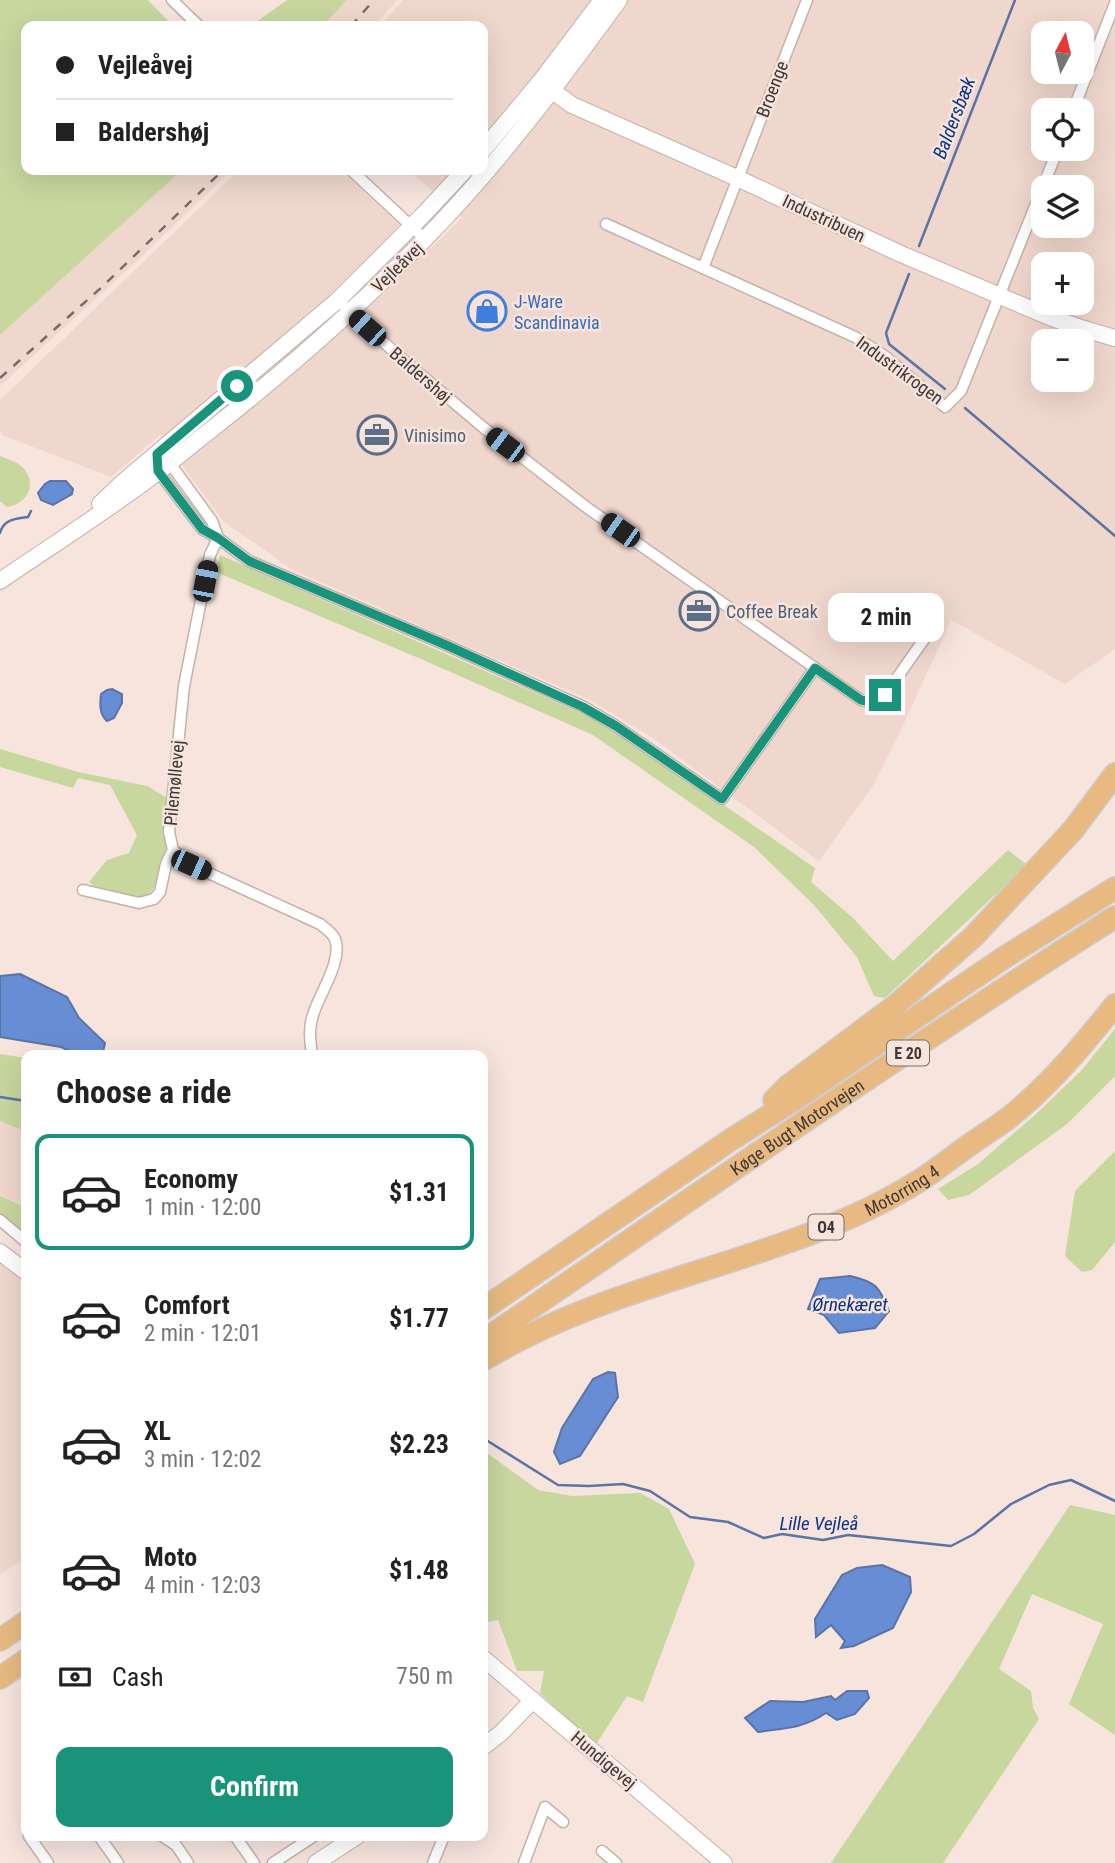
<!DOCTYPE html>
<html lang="en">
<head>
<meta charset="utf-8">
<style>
	body { margin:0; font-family:"Roboto Condensed",sans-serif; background:#f2f2f2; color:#222; height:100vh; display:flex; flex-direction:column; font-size:26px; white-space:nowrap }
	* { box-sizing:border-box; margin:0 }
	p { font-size:23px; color:#767676 }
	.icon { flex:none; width:38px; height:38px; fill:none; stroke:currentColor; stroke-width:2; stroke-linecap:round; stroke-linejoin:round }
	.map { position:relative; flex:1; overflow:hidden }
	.drawer { position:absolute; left:21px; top:1050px; width:467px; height:791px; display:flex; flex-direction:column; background:#fff; border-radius:14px; box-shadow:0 7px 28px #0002 }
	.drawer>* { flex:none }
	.hud { position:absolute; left:21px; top:21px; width:467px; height:154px; border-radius:14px; box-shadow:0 7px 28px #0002; display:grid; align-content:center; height:154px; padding:0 35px; background:#fff }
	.needle { width:46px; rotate:7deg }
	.buttons { position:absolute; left:1031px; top:21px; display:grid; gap:14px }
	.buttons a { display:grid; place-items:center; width:63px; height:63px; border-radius:14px; background:#fff; box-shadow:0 7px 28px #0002; font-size:35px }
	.end { position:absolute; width:32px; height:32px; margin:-16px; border:9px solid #19947b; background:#fff; box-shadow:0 0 0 4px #fff }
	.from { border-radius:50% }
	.bubble { position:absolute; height:49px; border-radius:14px; background:#fff; box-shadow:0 7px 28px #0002; font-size:23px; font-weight:700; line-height:49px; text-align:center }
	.car { position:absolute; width:21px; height:42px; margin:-21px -10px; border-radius:9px; box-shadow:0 0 5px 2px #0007; background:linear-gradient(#222 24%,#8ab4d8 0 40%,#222 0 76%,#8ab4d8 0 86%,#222 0) }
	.hud b { display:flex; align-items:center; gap:24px; height:66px; font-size:26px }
	.hud b+b { border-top:2px solid #e0e0e0 }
	.hud i { width:18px; height:18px; background:#222 }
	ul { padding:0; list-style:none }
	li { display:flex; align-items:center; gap:21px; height:116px; margin:0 14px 10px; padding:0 21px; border:4px solid transparent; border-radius:14px }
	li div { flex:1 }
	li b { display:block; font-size:26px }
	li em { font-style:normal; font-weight:700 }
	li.current { border-color:#19947b }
	li>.icon { width:63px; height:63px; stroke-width:1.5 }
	h2 { padding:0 35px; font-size:32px; line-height:84px }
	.pay { display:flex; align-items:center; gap:18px; height:77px; padding:0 35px; font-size:26px }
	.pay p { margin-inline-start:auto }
	.action { display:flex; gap:14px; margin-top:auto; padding:14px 35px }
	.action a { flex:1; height:80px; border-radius:14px; background:#19947b; color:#fff; font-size:28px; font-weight:700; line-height:80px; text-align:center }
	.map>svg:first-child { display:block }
	.built { fill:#f0d7cd; fill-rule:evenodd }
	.green { fill:#c7d79e }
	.water { fill:#678dd4; stroke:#5b74a5; stroke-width:2 }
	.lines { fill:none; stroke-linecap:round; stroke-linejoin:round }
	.stream { stroke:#5b74a5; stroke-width:2.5 }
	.street-casing { stroke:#c3b2ab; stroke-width:13 }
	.secondary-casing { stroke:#c3b2ab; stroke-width:18 }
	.highway-casing { stroke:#cdcbcb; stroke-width:24 }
	.street { stroke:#fff; stroke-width:10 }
	.secondary { stroke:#fff; stroke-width:16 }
	.highway { stroke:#e8ba82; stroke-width:21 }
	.rail { stroke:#766b68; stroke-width:2.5; stroke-dasharray:9 9; stroke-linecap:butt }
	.route { stroke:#19947b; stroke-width:9 }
	.labels { text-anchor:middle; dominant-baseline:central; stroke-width:5; stroke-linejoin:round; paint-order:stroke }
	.shield { fill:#f6e4dd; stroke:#766c68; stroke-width:2 }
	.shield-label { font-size:16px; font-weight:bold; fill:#3f3836 }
	.street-label { font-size:18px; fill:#3f3836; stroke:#f6e4dd }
	.shop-label { font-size:18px; fill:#366cbe; stroke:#f6e4dd; text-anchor:start }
	.service-label { font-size:18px; fill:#4e5e75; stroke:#f6e4dd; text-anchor:start }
	.water-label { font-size:19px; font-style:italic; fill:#0b3486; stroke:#f6e4dd }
</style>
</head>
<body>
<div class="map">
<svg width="1115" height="1863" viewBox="0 0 1115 1863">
	<rect width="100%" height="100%" fill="#f6e4dd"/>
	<!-- built -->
	<g class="built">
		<polygon points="347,0 397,0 374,26 322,26"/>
		<path d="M 403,0 L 1115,0 L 1115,649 L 1065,684 L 951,620 L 900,732 L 874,784 L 819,861 L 653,738 L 588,699 L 293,570 L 224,522 L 160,435 L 111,477 L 2,435 L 0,429 L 0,400 L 239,170 L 340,170 L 428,251 L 462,218 L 409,170 L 483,170 L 483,26 L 380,26 ZM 1043,33 L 1082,33 L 1082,72 L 1043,72 ZM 1043,110 L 1082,110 L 1082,149 L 1043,149 ZM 1043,187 L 1082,187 L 1082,226 L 1043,226 ZM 1043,264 L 1082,264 L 1082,303 L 1043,303 ZM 1043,341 L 1082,341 L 1082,380 L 1043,380 Z"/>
		<polygon points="182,170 231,170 209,192 127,270 0,386 0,335"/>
		<polygon points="0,1121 26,1132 26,1198 23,1206 0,1196"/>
		<polygon points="0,1262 26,1284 26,1557 0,1575"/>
	</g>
	<!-- green -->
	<g class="green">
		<polygon points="0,0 148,0 173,26 26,26 26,170 182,170 0,335"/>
		<polygon points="287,0 347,0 322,26 251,26"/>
		<path d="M 0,456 C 8,459 20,463 25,470 C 37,487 26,504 7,507 L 0,501 Z"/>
		<polygon points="220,555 590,717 630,740 815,868 811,882 853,918 893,961 1008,850 1027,865 885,998 874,996 857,957 814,905 754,847 593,735 421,659 216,572"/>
		<path d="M 0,749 L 78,772 L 147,786 L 167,798 C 166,831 172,876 144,899 L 99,890 L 89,882 L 107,860 L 129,853 L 137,835 L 110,785 L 78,778 L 73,788 L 0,767 Z"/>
		<polygon points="1115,1029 1115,1076 1067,1124 969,1195 948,1200 938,1189 978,1164 1035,1115 1081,1071"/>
		<polygon points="0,1054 26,1058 26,1132 0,1121"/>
		<polygon points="1115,1151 1115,1242 1092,1270 1082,1272 1065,1256 1075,1191"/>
		<polygon points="0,1196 22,1206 26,1198 26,1236 0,1216"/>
		<polygon points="483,1450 538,1490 572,1496 640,1493 669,1509 695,1564 643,1702 627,1696 595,1746 540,1693 544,1671 517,1671 498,1620 483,1623"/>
		<polygon points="1070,1505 1115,1515 1115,1735 1069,1704 1103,1624 1032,1594 999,1669 1031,1691 1033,1708 1039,1719 943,1863 831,1863"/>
	</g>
	<!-- water -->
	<g class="water">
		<polygon points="50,481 66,481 73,489 72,494 53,505 41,500 38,493 45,484"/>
		<path d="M 112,689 L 122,694 L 122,703 L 114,718 L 107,721 C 99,714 100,703 101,694 L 107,690 Z"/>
		<polygon points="20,974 67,997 79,1018 105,1043 103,1052 94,1055 79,1055 61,1047 0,1037 0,976"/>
		<path d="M 850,1276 C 877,1282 879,1287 889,1311 L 875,1328 L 839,1333 L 824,1315 L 808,1309 L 820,1279 Z"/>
		<polygon points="608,1372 615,1373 618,1397 580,1456 560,1464 554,1452 562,1428 593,1379"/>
		<polygon points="882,1565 910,1577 911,1592 893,1628 854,1646 841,1648 845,1641 831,1625 816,1637 815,1619 842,1575 857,1568"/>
		<path d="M 847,1691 L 867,1691 L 869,1698 L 855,1714 L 837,1720 L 826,1713 C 802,1729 785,1728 758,1732 L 745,1718 L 770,1701 L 803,1702 L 831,1696 L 835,1700 Z"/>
	</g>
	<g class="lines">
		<!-- stream -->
		<g class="stream">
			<polyline points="919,246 1015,0"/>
			<polyline points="909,274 886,333 889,344 945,389"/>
			<polyline points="965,408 1115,536"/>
			<path d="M 0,533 C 4,519 15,519 28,517 L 31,511"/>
			<polyline points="0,1097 26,1101"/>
			<polyline points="483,1438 558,1485 589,1486 623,1484 650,1491 690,1517 728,1522 764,1538 782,1534 823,1540 848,1535 951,1546 974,1534 1011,1504 1049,1485 1071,1480 1115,1501"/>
		</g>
		<!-- street casing -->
		<g class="street-casing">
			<g id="street">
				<polyline points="172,0 199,26"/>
				<polyline points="1073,110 1115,3"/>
				<polyline points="351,170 425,239"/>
				<polyline points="606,224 855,337 886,357 945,407 961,391 1058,149"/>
				<polyline points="703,268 807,0"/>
				<polyline points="165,459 169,462 212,521 218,538"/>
				<polyline points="157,467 158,471 202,529 218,538 249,561 446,645 584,707 616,726 722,799 815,668 586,507 484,428 401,358 345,307"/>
				<path d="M 218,538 L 210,555 L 184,686 L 169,832 L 173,850 L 191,865 L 320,924 C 325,928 332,932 335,939 C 343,960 320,993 314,1012 C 308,1027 310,1040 312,1055"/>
				<polyline points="815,668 861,700 876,703 885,695 934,625"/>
				<polyline points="83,890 139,903 154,899 160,892 166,864 173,850"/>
				<polyline points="0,1220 26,1242"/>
				<polyline points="29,1836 48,1863"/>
				<polyline points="99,1836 118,1863"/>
				<polyline points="162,1836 176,1845 188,1863"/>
				<polyline points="235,1836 254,1863"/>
				<polyline points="602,1851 616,1863"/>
				<polyline points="273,1863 314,1836"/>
				<polyline points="433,1863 444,1836"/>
				<polyline points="524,1863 545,1807 563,1822"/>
			</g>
		</g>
		<!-- secondary casing -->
		<g class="secondary-casing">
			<g id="secondary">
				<polyline points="540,82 572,105 737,178 901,254 1052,318 1084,329 1115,338"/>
				<polyline points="483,150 540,82 602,0"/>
				<polyline points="100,504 123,482 338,300 422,216 465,170"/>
				<path d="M 0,581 C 44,551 89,522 132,491 C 156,474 179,455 203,436 C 281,375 356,310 425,239 C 498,164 558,84 619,0"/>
				<polyline points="0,1252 26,1272"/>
				<polyline points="483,1658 724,1863"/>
				<polyline points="483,1747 501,1733 533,1700"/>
				<polyline points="316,1863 357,1836"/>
			</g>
		</g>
		<!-- highway casing -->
		<g class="highway-casing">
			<g id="highway">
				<polyline points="774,1100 788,1086 896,1005 973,937 1073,830 1115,774"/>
				<polyline points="483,1309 732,1139 797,1098 1005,957 1115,888"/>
				<path id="s1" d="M 483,1341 C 692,1198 901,1053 1115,917"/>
				<path id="s2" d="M 483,1360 C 578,1303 676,1281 779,1245 C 826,1229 876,1208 919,1181 C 938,1169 956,1154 975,1141 C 989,1131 1005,1122 1018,1110 C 1055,1079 1085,1042 1115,1005"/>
				<polyline points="0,1640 26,1622"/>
				<polyline points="0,1678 26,1660"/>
			</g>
		</g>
		<!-- street -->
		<use href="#street" class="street"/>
		<!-- secondary -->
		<use href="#secondary" class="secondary"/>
		<!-- highway -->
		<use href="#highway" class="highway"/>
		<!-- rail -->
		<g class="rail">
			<polyline points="351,26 374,0"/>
			<polyline points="0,378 103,286 223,170"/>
		</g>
	</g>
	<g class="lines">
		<!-- route -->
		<polyline class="route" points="237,386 157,454 158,471 202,529 218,538 249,561 446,645 583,707 616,726 722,799 815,668 861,700 876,703 885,695"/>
	</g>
	<!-- icons -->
	<defs>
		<g id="shop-ring" transform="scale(2.0125)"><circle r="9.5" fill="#f6e4dd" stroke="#3f7fe0" stroke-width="1.5"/><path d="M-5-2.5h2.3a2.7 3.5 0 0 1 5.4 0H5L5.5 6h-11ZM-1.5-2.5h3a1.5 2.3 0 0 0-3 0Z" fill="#3f7fe0"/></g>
		<g id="office-ring" transform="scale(2.0125)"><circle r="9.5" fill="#f6e4dd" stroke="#5c6f8a" stroke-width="1.5"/><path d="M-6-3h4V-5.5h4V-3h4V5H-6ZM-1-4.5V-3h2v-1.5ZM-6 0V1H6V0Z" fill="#5c6f8a"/></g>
	</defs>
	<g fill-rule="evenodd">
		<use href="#shop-ring" x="487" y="311"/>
		<use href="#office-ring" x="377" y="435"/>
		<use href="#office-ring" x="699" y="611"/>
	</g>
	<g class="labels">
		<!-- shield labels -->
		<g class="shield">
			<rect x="887" y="1040.5" width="42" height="25" rx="5"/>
			<rect x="808.5" y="1214.5" width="35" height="25" rx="5"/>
		</g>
		<g class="shield-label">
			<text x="908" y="1053">E 20</text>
			<text x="826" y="1227">O4</text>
		</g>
		<!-- street labels -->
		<g class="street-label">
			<text transform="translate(772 89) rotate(-69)">Broenge</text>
			<text transform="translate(824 218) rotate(25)">Industribuen</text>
			<text transform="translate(397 267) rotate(-44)">Vejleåvej</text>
			<text transform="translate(900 370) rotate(36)">Industrikrogen</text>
			<text transform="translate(421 375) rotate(41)">Baldershøj</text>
			<text transform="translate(174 783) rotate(-85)">Pilemøllevej</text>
			<text stroke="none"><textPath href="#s1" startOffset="380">Køge Bugt Motorvejen</textPath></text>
			<text stroke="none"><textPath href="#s2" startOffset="453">Motorring 4</textPath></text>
			<text transform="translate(604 1760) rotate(40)">Hundigevej</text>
		</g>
		<!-- shop labels -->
		<g class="shop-label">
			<text x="514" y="301">J-Ware<tspan x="514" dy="21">Scandinavia</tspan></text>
		</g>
		<!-- service labels -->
		<g class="service-label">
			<text x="404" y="435">Vinisimo</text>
			<text x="726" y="611">Coffee Break</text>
		</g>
		<!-- water labels -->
		<g class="water-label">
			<text transform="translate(954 118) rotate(-69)">Baldersbæk</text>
			<text x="850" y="1304">Ørnekæret</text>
			<text x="819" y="1523">Lille Vejleå</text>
		</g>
	</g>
</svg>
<div class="buttons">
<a><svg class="needle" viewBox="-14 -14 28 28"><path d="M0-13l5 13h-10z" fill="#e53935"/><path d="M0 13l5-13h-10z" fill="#767676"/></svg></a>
<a><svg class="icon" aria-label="locate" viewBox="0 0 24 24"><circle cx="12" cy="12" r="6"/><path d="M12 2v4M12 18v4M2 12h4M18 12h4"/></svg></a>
<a><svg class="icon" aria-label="layers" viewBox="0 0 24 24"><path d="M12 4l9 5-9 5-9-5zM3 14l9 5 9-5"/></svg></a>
<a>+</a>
<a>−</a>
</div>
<i class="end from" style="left:237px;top:386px"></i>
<i class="end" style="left:885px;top:695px"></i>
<div class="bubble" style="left:828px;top:593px;width:116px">2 min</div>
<i class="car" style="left:367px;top:328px;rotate:312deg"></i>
<i class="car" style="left:505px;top:445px;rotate:307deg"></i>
<i class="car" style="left:620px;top:530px;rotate:305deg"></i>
<i class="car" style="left:205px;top:581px;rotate:11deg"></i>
<i class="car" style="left:191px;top:865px;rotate:114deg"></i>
<div class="hud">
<b><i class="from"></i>Vejleåvej</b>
<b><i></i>Baldershøj</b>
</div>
<section class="drawer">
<h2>Choose a ride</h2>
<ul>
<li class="current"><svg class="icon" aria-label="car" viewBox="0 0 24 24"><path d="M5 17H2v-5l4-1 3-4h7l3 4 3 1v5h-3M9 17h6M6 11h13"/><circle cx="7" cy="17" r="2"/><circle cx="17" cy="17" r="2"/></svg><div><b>Economy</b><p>1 min · 12:00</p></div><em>$1.31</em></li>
<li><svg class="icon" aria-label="car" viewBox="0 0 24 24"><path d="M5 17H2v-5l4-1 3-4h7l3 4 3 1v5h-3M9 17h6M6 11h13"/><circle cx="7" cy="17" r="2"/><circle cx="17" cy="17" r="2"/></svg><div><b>Comfort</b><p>2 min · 12:01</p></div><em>$1.77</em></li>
<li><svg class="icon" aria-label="car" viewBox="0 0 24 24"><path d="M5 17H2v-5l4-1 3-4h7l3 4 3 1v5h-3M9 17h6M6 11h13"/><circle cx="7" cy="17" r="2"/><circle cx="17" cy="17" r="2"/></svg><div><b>XL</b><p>3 min · 12:02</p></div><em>$2.23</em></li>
<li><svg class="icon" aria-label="car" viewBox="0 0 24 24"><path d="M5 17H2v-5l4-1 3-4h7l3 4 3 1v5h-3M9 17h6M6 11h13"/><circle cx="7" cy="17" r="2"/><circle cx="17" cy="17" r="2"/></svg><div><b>Moto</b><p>4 min · 12:03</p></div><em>$1.48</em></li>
</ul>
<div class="pay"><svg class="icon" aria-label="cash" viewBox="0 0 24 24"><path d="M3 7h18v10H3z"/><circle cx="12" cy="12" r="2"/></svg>Cash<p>750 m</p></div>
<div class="action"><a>Confirm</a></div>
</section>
</div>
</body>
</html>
